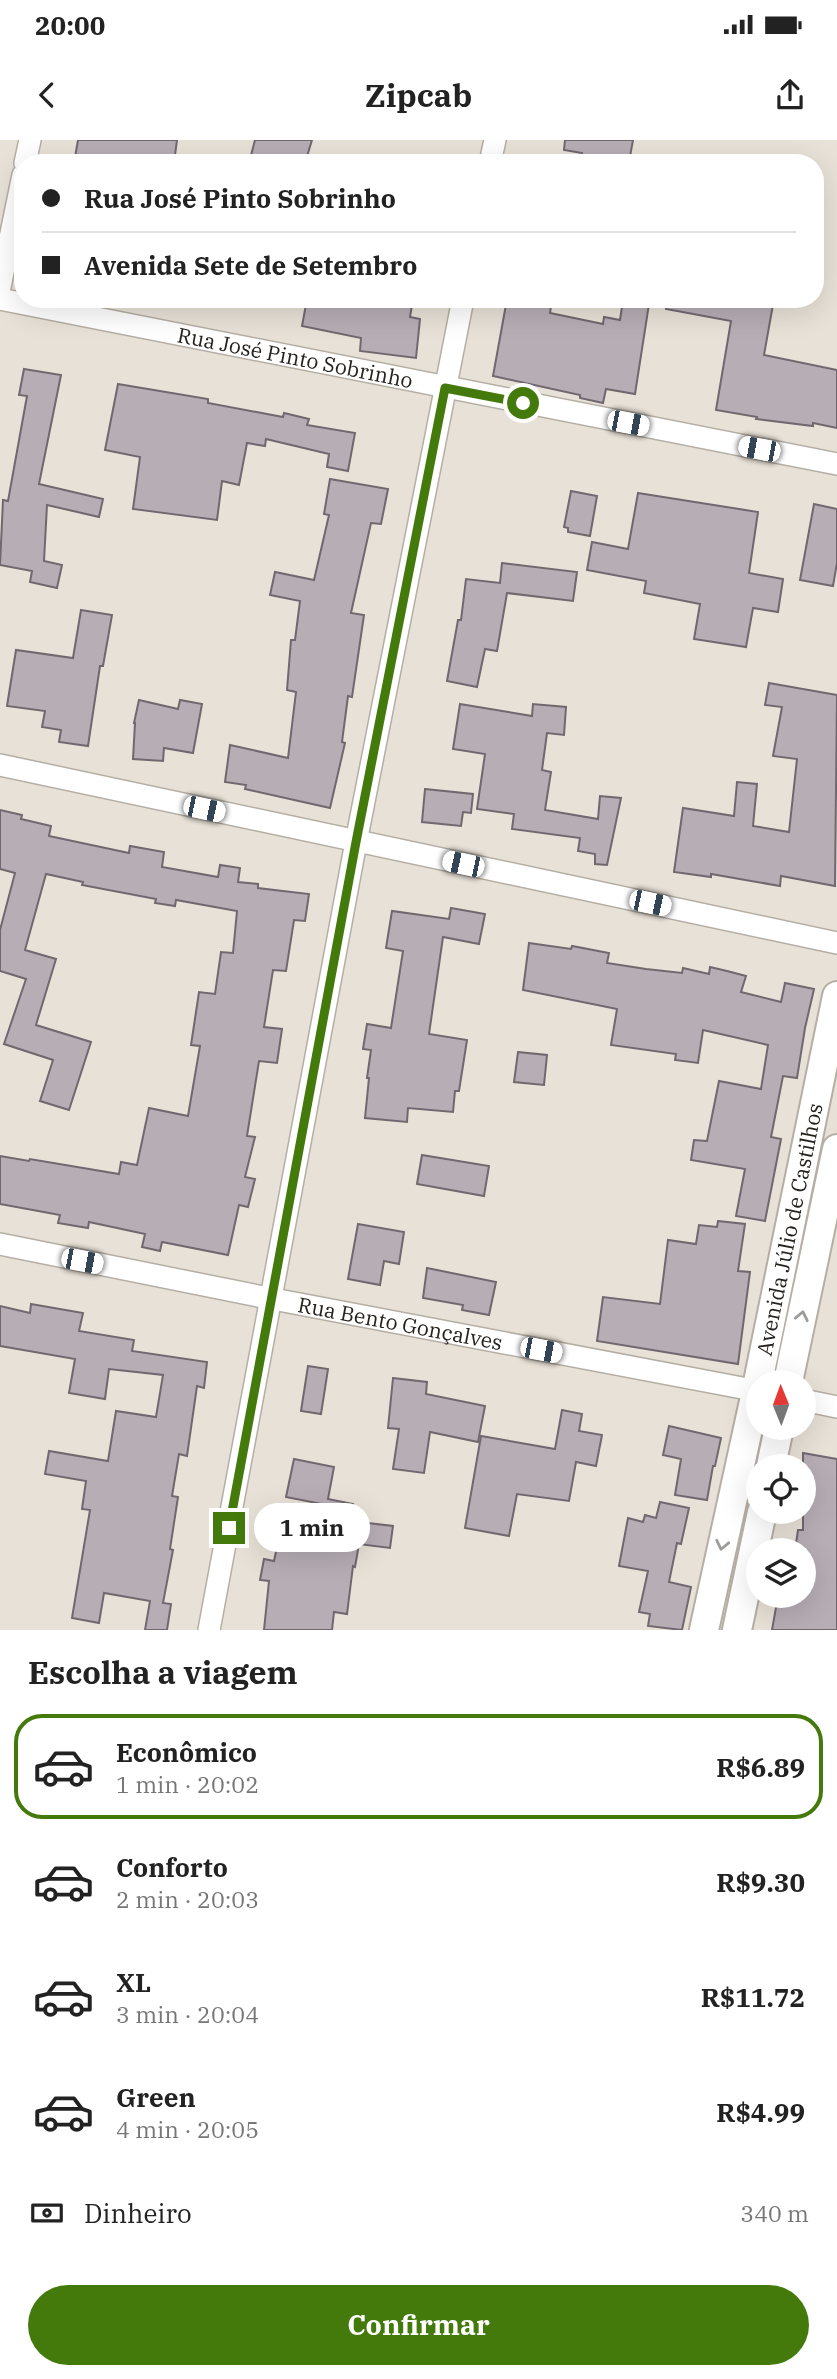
<!DOCTYPE html>
<html lang="pt">
<head>
<meta charset="utf-8">
<style>
	body { margin:0; font-family:"IBM Plex Serif",serif; background:#f2f2f2; color:#222; height:100vh; display:flex; flex-direction:column; font-size:26px; white-space:nowrap }
	* { box-sizing:border-box; margin:0 }
	p { font-size:23px; color:#767676 }
	.icon { flex:none; width:38px; height:38px; fill:none; stroke:currentColor; stroke-width:2; stroke-linecap:round; stroke-linejoin:round }
	.map { position:relative; height:1490px; overflow:hidden }
	.sheet { display:flex; flex-direction:column; background:#fff; flex:1 }
	.sheet>* { flex:none }
	.hud { position:absolute; left:14px; top:14px; width:810px; height:154px; border-radius:28px; box-shadow:0 7px 28px #0002; display:grid; align-content:center; height:154px; padding:0 28px; background:#fff }
	.needle { width:46px; rotate:359deg }
	.controls { position:absolute; left:746px; top:1230px; display:grid; gap:14px }
	.controls a { display:grid; place-items:center; width:70px; height:70px; border-radius:50%; background:#fff; box-shadow:0 7px 28px #0002; font-size:35px }
	.end { position:absolute; width:32px; height:32px; margin:-16px; border:9px solid #447a0c; background:#fff; box-shadow:0 0 0 4px #fff }
	.from { border-radius:50% }
	.bubble { position:absolute; height:49px; border-radius:24px; background:#fff; box-shadow:0 7px 28px #0002; font-size:23px; font-weight:700; line-height:49px; text-align:center }
	.car { position:absolute; width:21px; height:42px; margin:-21px -10px; border-radius:9px; box-shadow:0 0 5px 2px #0007; background:linear-gradient(#fff 24%,#345 0 40%,#fff 0 76%,#345 0 86%,#fff 0) }
	.hud b { display:flex; align-items:center; gap:24px; height:66px; font-size:26px }
	.hud b+b { border-top:2px solid #e0e0e0 }
	.hud i { width:18px; height:18px; background:#222 }
	ul { padding:0; list-style:none }
	li { display:flex; align-items:center; gap:21px; height:105px; margin:0 14px 10px; padding:0 14px; border:4px solid transparent; border-radius:28px }
	li div { flex:1 }
	li b { display:block; font-size:26px }
	li em { font-style:normal; font-weight:700 }
	li.current { border-color:#447a0c }
	li>.icon { width:63px; height:63px; stroke-width:1.5 }
	h2 { padding:0 28px; font-size:32px; line-height:84px }
	.pay { display:flex; align-items:center; gap:18px; height:77px; padding:0 28px; font-size:26px }
	.pay p { margin-inline-start:auto }
	.cta { display:flex; gap:14px; margin-top:auto; padding:14px 28px }
	.cta a { flex:1; height:80px; border-radius:42px; background:#447a0c; color:#fff; font-size:28px; font-weight:700; line-height:80px; text-align:center }
	.status { display:flex; justify-content:space-between; align-items:center; height:49px; padding:0 35px; background:#fff; direction:ltr }
	.status svg { height:19px; fill:currentColor }
	header { display:flex; justify-content:space-between; align-items:center; height:91px; padding:0 28px; background:#fff; font-size:32px; font-weight:700 }
	.map>svg:first-child { display:block }
	.building { fill:#b6adb5; stroke:#71686f; stroke-width:2 }
	.lines { fill:none; stroke-linecap:round; stroke-linejoin:round }
	.minor-casing { stroke:#b5aea4; stroke-width:24 }
	.tertiary-casing { stroke:#b5aea4; stroke-width:32 }
	.minor { stroke:#fff; stroke-width:21 }
	.tertiary { stroke:#fff; stroke-width:28 }
	.oneway { stroke:#9d9c9a }
	.route { stroke:#447a0c; stroke-width:9 }
	.labels { text-anchor:middle; dominant-baseline:central; stroke-width:5; stroke-linejoin:round; paint-order:stroke }
	.street-label { font-size:21px; fill:#26231f; stroke:#f5eee4 }
</style>
</head>
<body>
<div class="status"><b>20:00</b><svg viewBox="0 0 49 12"><path d="M0 12V9h3v3zM5 12V6h3v6zM10 12V3h3v9zM15 12V0h3v12zM26 1h20v11H26zM47 4h2v5h-2z"/></svg></div>
<header><svg class="icon" aria-label="back" viewBox="0 0 24 24"><path d="M15 5l-7 7 7 7"/></svg>Zipcab<svg class="icon" aria-label="share" viewBox="0 0 24 24"><path d="M12 15V3M7 8l5-5 5 5M5 13v7h14v-7"/></svg></header>
<div class="map">
<svg width="837" height="1490" viewBox="0 0 837 1490">
	<rect width="100%" height="100%" fill="#e8e1d7"/>
	<!-- building -->
	<g class="building">
		<polygon points="78,0 177,0 174,23 74,23"/>
		<polygon points="255,0 312,0 305,23 249,23"/>
		<polygon points="565,0 633,0 629,22 608,18 607,23 580,23 582,13 564,10"/>
		<polygon points="307,159 413,159 410,177 420,179 416,218 360,211 361,198 302,186"/>
		<polygon points="507,159 552,159 550,173 603,184 604,177 620,180 623,160 649,164 635,254 606,249 603,263 580,258 580,255 493,236"/>
		<polygon points="667,159 774,159 764,215 837,230 837,288 813,283 813,286 756,279 757,277 716,270 731,181 666,169"/>
		<polygon points="24,229 61,235 39,344 103,359 99,377 47,365 44,421 62,425 57,448 30,442 32,431 0,425 3,360 8,361 27,256 19,255"/>
		<polygon points="118,244 208,259 208,263 283,277 284,273 309,279 307,285 355,293 348,331 327,327 329,314 266,299 265,306 247,303 239,345 222,341 217,380 133,369 140,317 105,310"/>
		<polygon points="330,339 388,349 381,384 371,383 351,473 364,475 352,557 348,556 342,602 345,603 330,668 245,649 246,645 225,642 230,605 288,618 296,552 287,550 291,500 295,500 300,461 270,455 275,432 314,440 329,375 324,374"/>
		<polygon points="571,351 597,356 590,396 568,392 568,388 564,387"/>
		<polygon points="638,353 758,372 749,433 783,439 778,472 753,468 746,507 694,499 700,464 644,453 646,441 587,430 592,402 628,409"/>
		<polygon points="814,364 837,369 837,423 833,446 800,440"/>
		<polygon points="502,423 577,432 573,461 507,453 497,511 485,509 477,547 447,541 458,480 461,480 466,439 500,443"/>
		<polygon points="81,470 112,475 103,526 100,526 88,606 59,602 61,590 42,587 45,571 7,566 16,510 73,518"/>
		<polygon points="769,543 837,555 835,746 781,736 780,746 711,734 711,737 674,732 683,668 734,676 737,642 757,644 753,686 789,692 797,619 773,616 782,567 765,565"/>
		<polygon points="139,560 178,569 180,560 202,564 193,613 164,608 163,621 133,619 135,583 134,583"/>
		<polygon points="460,564 532,576 533,564 566,567 564,595 547,593 542,630 551,632 545,670 598,679 600,656 621,658 607,725 595,724 595,714 578,711 580,698 512,689 514,674 477,669 485,614 453,609"/>
		<polygon points="425,649 473,654 471,673 463,672 461,686 422,682"/>
		<polygon points="0,670 22,675 21,679 51,686 49,696 129,713 130,706 164,712 162,727 218,737 220,725 240,728 238,742 258,744 258,748 309,754 305,781 294,780 286,831 273,830 264,887 282,889 277,923 259,921 247,996 255,997 245,1037 255,1039 248,1067 239,1065 228,1115 162,1102 160,1111 142,1107 145,1094 89,1082 88,1088 58,1083 60,1075 0,1064 0,1016 29,1021 30,1019 119,1034 121,1022 137,1025 149,968 188,976 200,906 191,905 199,852 215,854 221,812 233,813 237,771 176,760 175,766 155,763 156,759 82,745 83,742 46,734 25,810 56,819 36,885 91,902 69,970 40,961 53,920 4,904 26,839 0,831 0,790 15,733 0,729"/>
		<polygon points="451,768 485,774 479,804 443,797 429,894 467,900 459,951 455,951 453,972 408,968 407,982 365,978 369,938 367,938 371,910 363,909 367,884 391,888 403,811 386,808 392,771 449,779"/>
		<polygon points="529,803 571,809 572,806 609,813 607,823 646,829 682,833 683,828 709,834 710,827 727,831 746,836 741,852 781,862 785,843 814,849 805,888 797,938 783,936 771,997 781,999 765,1081 736,1076 745,1029 691,1020 694,1000 707,1001 719,941 761,949 768,905 703,890 698,923 675,920 676,914 611,905 617,869 523,850"/>
		<polygon points="518,912 547,915 544,945 514,942"/>
		<polygon points="422,1015 489,1026 484,1056 417,1044"/>
		<polygon points="718,1081 745,1084 738,1131 750,1132 738,1224 597,1201 603,1157 660,1164 668,1100 696,1104 699,1085 717,1087"/>
		<polygon points="358,1084 404,1092 399,1124 384,1121 380,1145 348,1139"/>
		<polygon points="427,1128 496,1142 489,1175 462,1170 463,1165 423,1158"/>
		<polygon points="31,1164 83,1173 79,1191 134,1200 132,1211 207,1222 204,1248 197,1246 187,1316 179,1314 172,1356 178,1357 170,1409 173,1410 163,1463 171,1464 167,1490 145,1490 150,1461 104,1453 99,1483 72,1478 90,1370 82,1369 86,1341 45,1334 49,1311 108,1321 116,1271 156,1277 163,1235 109,1229 105,1259 69,1253 75,1219 0,1206 0,1166 30,1173"/>
		<polygon points="308,1226 328,1229 321,1274 301,1271"/>
		<polygon points="393,1238 427,1242 426,1254 485,1266 478,1302 430,1292 424,1333 393,1329 399,1289 388,1288"/>
		<polygon points="562,1270 582,1274 579,1291 602,1295 596,1326 576,1322 569,1361 517,1354 509,1396 465,1388 481,1296 555,1309"/>
		<polygon points="669,1286 721,1298 715,1326 713,1326 707,1360 675,1355 681,1319 663,1315"/>
		<polygon points="803,1313 837,1319 837,1490 772,1490 778,1456 803,1456 803,1410 795,1410 798,1390 803,1390"/>
		<polygon points="294,1319 334,1327 328,1359 353,1364 350,1381 393,1386 390,1408 359,1404 355,1427 353,1426 347,1474 334,1472 332,1490 264,1490 269,1441 260,1440 264,1419 274,1421 280,1393 319,1401 327,1365 286,1357"/>
		<polygon points="660,1362 689,1368 681,1404 677,1403 669,1442 691,1447 682,1490 648,1486 650,1474 639,1472 648,1431 619,1426 628,1378 643,1382 645,1375 656,1378"/>
	</g>
	<g class="lines">
		<!-- minor casing -->
		<g class="minor-casing">
			<g id="minor">
				<polyline points="25,23 30,0"/>
				<polyline points="490,23 495,0"/>
				<polyline points="0,147 23,35"/>
				<path id="s1" d="M 0,159 L 837,324"/>
				<polyline points="0,625 837,803"/>
				<path id="s2" d="M 0,1104 L 273,1159 L 758,1251"/>
				<polyline points="803,1260 837,1267"/>
				<polyline points="209,1490 356,702 463,159"/>
			</g>
		</g>
		<!-- tertiary casing -->
		<g class="tertiary-casing">
			<g id="tertiary">
				<path id="s3" d="M 758,1242 L 837,856"/>
				<polyline points="788,1242 837,1009"/>
				<polyline points="771,1326 779,1288"/>
				<polyline points="704,1490 758,1243"/>
				<polyline points="737,1490 762,1372"/>
			</g>
		</g>
		<!-- minor -->
		<use href="#minor" class="minor"/>
		<!-- tertiary -->
		<use href="#tertiary" class="tertiary"/>
	</g>
	<!-- one-way arrows -->
	<defs><path id="oneway-chevron" d="M-2-3.5L2.5 0L-2 3.5" fill="none" stroke-width="1.6" stroke-linecap="round" stroke-linejoin="round" transform="scale(1.75)"/></defs>
	<g class="oneway">
		<use href="#oneway-chevron" transform="translate(802 1176) rotate(-78)"/>
		<use href="#oneway-chevron" transform="translate(722 1405) rotate(102)"/>
	</g>
	<g class="lines">
		<!-- route -->
		<polyline class="route" points="229,1388 356,702 445,248 523,263"/>
	</g>
	<g class="labels">
		<!-- street labels -->
		<g class="street-label">
			<text stroke="none"><textPath href="#s1" startOffset="301">Rua José Pinto Sobrinho</textPath></text>
			<text stroke="none"><textPath href="#s3" startOffset="156">Avenida Júlio de Castilhos</textPath></text>
			<text stroke="none"><textPath href="#s2" startOffset="408">Rua Bento Gonçalves</textPath></text>
		</g>
	</g>
</svg>
<div class="controls">
<a><svg class="needle" viewBox="-14 -14 28 28"><path d="M0-13l5 13h-10z" fill="#e53935"/><path d="M0 13l5-13h-10z" fill="#767676"/></svg></a>
<a><svg class="icon" aria-label="locate" viewBox="0 0 24 24"><circle cx="12" cy="12" r="6"/><path d="M12 2v4M12 18v4M2 12h4M18 12h4"/></svg></a>
<a><svg class="icon" aria-label="layers" viewBox="0 0 24 24"><path d="M12 4l9 5-9 5-9-5zM3 14l9 5 9-5"/></svg></a>
</div>
<i class="end from" style="left:523px;top:263px"></i>
<i class="end" style="left:229px;top:1388px"></i>
<div class="bubble" style="left:254px;top:1363px;width:116px">1 min</div>
<i class="car" style="left:628px;top:283px;rotate:101deg"></i>
<i class="car" style="left:759px;top:309px;rotate:281deg"></i>
<i class="car" style="left:204px;top:669px;rotate:102deg"></i>
<i class="car" style="left:463px;top:724px;rotate:282deg"></i>
<i class="car" style="left:650px;top:763px;rotate:102deg"></i>
<i class="car" style="left:82px;top:1121px;rotate:101deg"></i>
<i class="car" style="left:541px;top:1210px;rotate:101deg"></i>
<div class="hud">
<b><i class="from"></i>Rua José Pinto Sobrinho</b>
<b><i></i>Avenida Sete de Setembro</b>
</div>
</div>
<section class="sheet">
<h2>Escolha a viagem</h2>
<ul>
<li class="current"><svg class="icon" aria-label="car" viewBox="0 0 24 24"><path d="M5 17H2v-5l4-1 3-4h7l3 4 3 1v5h-3M9 17h6M6 11h13"/><circle cx="7" cy="17" r="2"/><circle cx="17" cy="17" r="2"/></svg><div><b>Econômico</b><p>1 min · 20:02</p></div><em>R$6.89</em></li>
<li><svg class="icon" aria-label="car" viewBox="0 0 24 24"><path d="M5 17H2v-5l4-1 3-4h7l3 4 3 1v5h-3M9 17h6M6 11h13"/><circle cx="7" cy="17" r="2"/><circle cx="17" cy="17" r="2"/></svg><div><b>Conforto</b><p>2 min · 20:03</p></div><em>R$9.30</em></li>
<li><svg class="icon" aria-label="car" viewBox="0 0 24 24"><path d="M5 17H2v-5l4-1 3-4h7l3 4 3 1v5h-3M9 17h6M6 11h13"/><circle cx="7" cy="17" r="2"/><circle cx="17" cy="17" r="2"/></svg><div><b>XL</b><p>3 min · 20:04</p></div><em>R$11.72</em></li>
<li><svg class="icon" aria-label="car" viewBox="0 0 24 24"><path d="M5 17H2v-5l4-1 3-4h7l3 4 3 1v5h-3M9 17h6M6 11h13"/><circle cx="7" cy="17" r="2"/><circle cx="17" cy="17" r="2"/></svg><div><b>Green</b><p>4 min · 20:05</p></div><em>R$4.99</em></li>
</ul>
<div class="pay"><svg class="icon" aria-label="cash" viewBox="0 0 24 24"><path d="M3 7h18v10H3z"/><circle cx="12" cy="12" r="2"/></svg>Dinheiro<p>340 m</p></div>
<div class="cta"><a>Confirmar</a></div>
</section>
</body>
</html>
